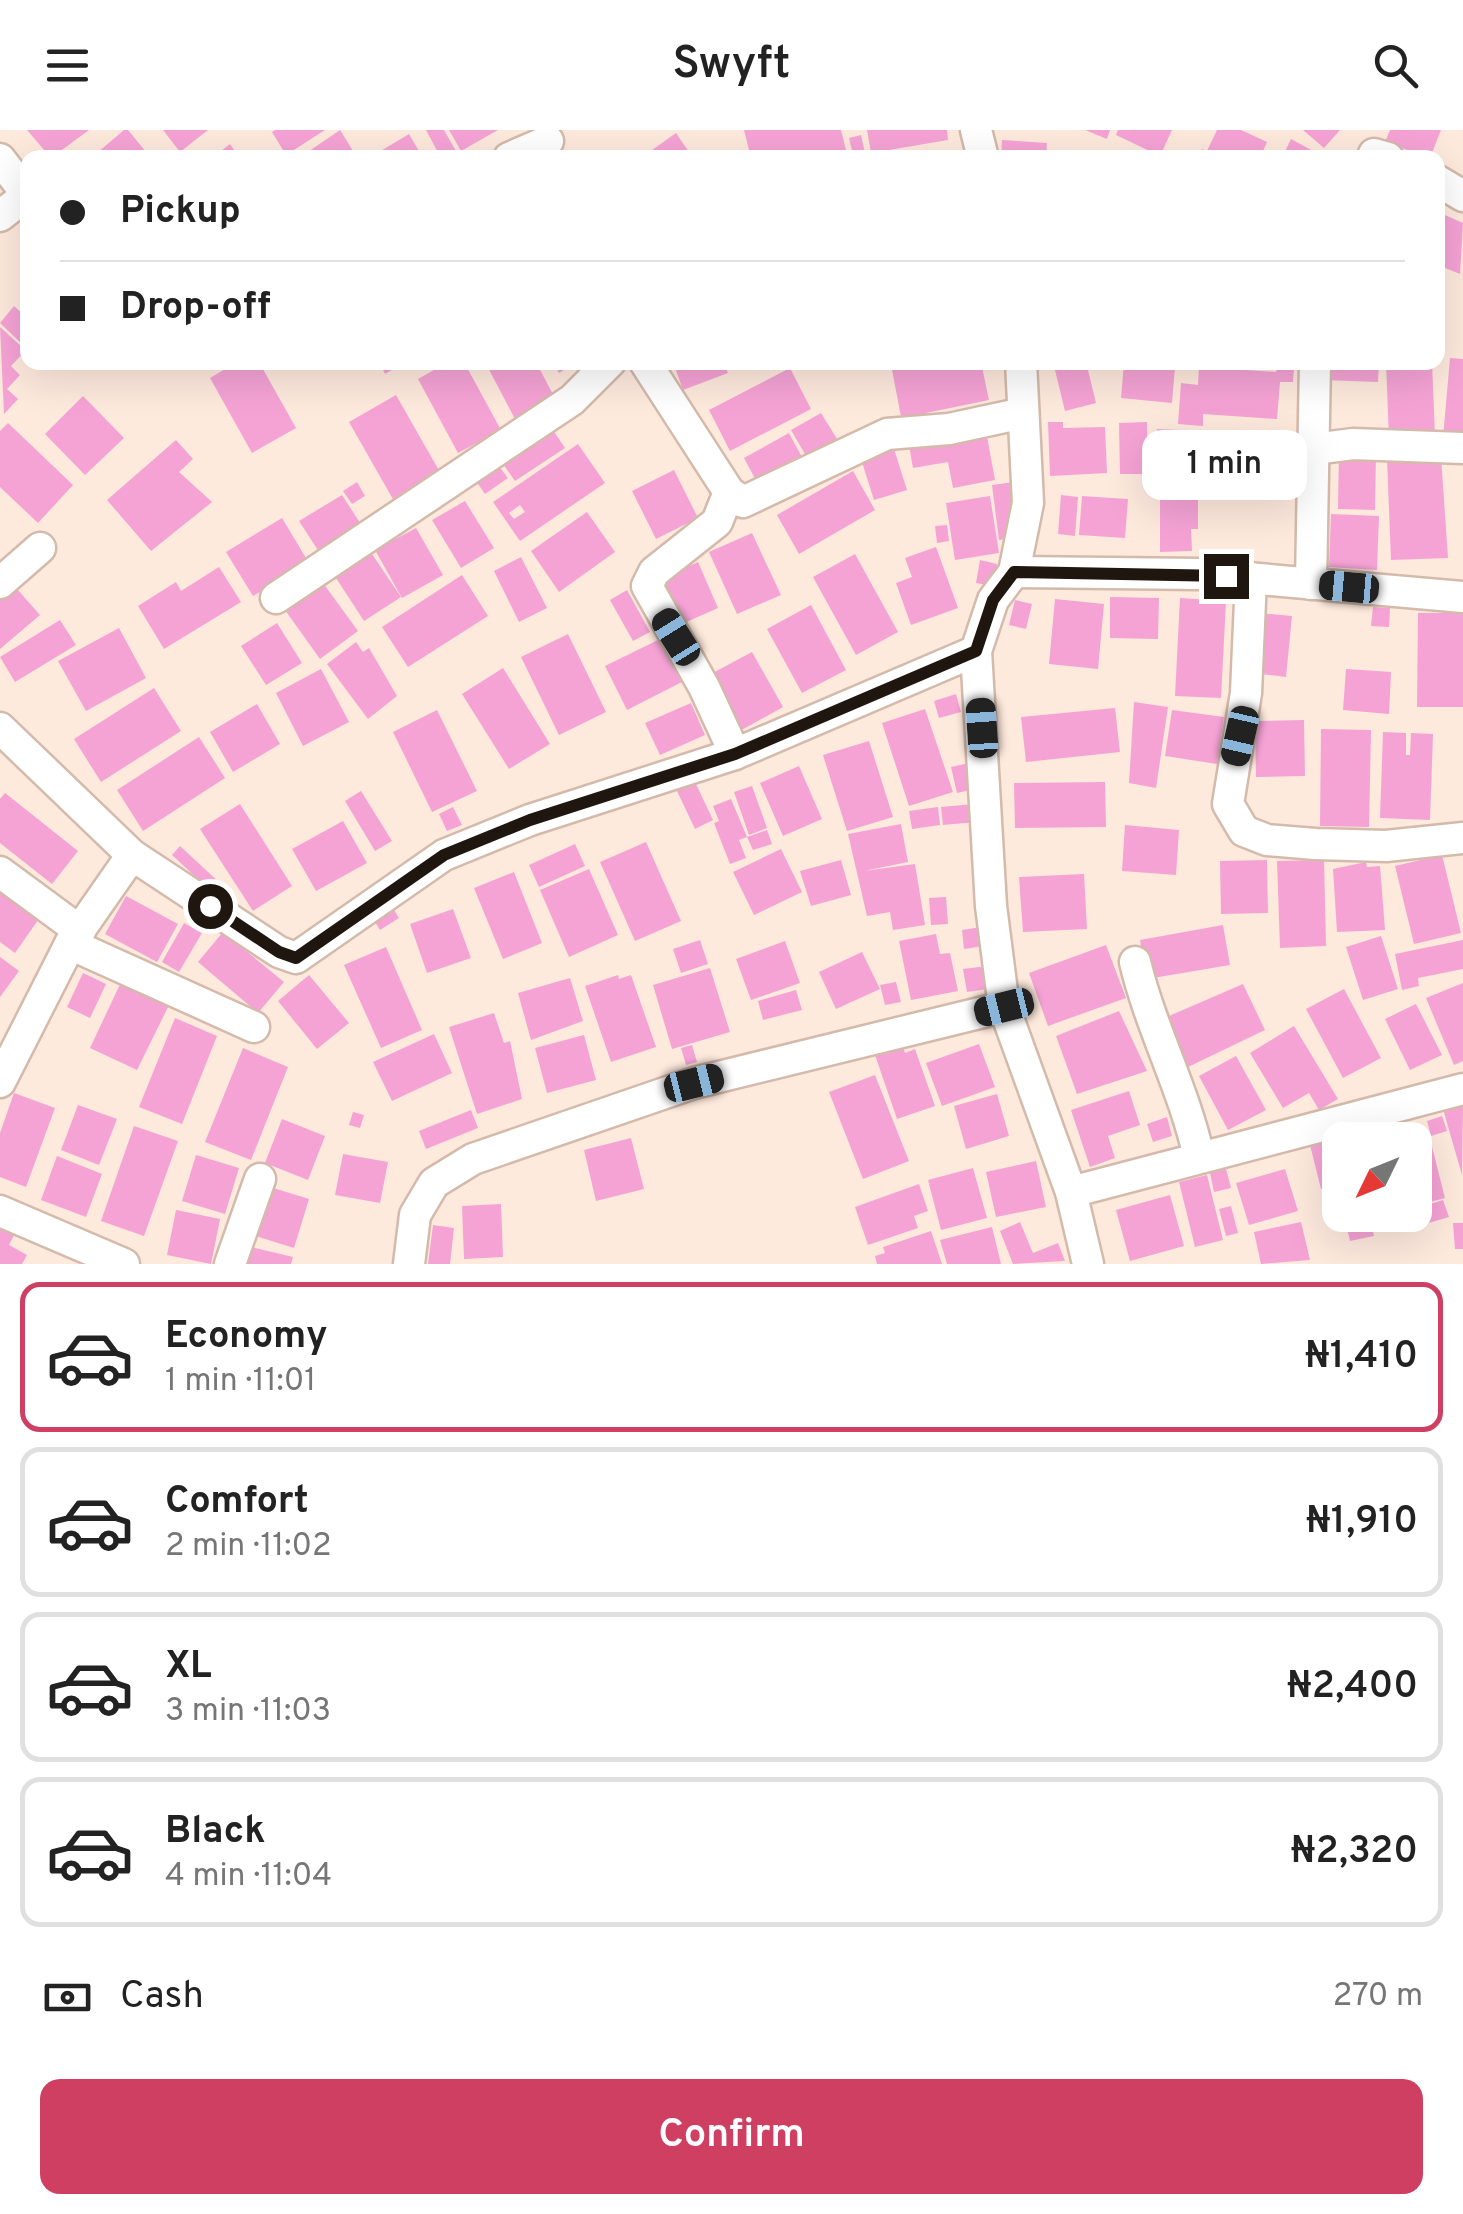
<!DOCTYPE html>
<html lang="en">
<head>
<meta charset="utf-8">
<style>
	body { margin:0; font-family:Overpass,sans-serif; background:#f6f6f6; color:#222; height:100vh; display:flex; flex-direction:column; font-size:38px; white-space:nowrap }
	* { box-sizing:border-box; margin:0 }
	p { font-size:32px; color:#767676 }
	.icon { flex:none; width:55px; height:55px; fill:none; stroke:currentColor; stroke-width:2; stroke-linecap:round; stroke-linejoin:round }
	.map { position:relative; height:1134px; overflow:hidden }
	.details { display:flex; flex-direction:column; background:#fff; flex:1 }
	.details>* { flex:none }
	.top-card { position:absolute; left:20px; top:20px; width:1425px; height:220px; border-radius:20px; box-shadow:0 10px 40px #0002; display:grid; align-content:center; height:220px; padding:0 40px; background:#fff }
	.needle { width:65px; rotate:227deg }
	.controls { position:absolute; left:1322px; top:992px; display:grid; gap:20px }
	.controls a { display:grid; place-items:center; width:110px; height:110px; border-radius:20px; background:#fff; box-shadow:0 10px 40px #0002; font-size:50px }
	.end { position:absolute; width:45px; height:45px; margin:-22px; border:12px solid #1f1610; background:#fff; box-shadow:0 0 0 5px #fff }
	.from { border-radius:50% }
	.bubble { position:absolute; height:70px; border-radius:20px; background:#fff; box-shadow:0 10px 40px #0002; font-size:32px; font-weight:600; line-height:70px; text-align:center }
	.car { position:absolute; width:30px; height:60px; margin:-30px -15px; border-radius:12px; box-shadow:0 0 8px 2px #0007; background:linear-gradient(#222 24%,#8ab4d8 0 40%,#222 0 76%,#8ab4d8 0 86%,#222 0) }
	.top-card b { display:flex; align-items:center; gap:35px; height:95px; font-size:38px }
	.top-card b+b { border-top:2px solid #e0e0e0 }
	.top-card i { width:25px; height:25px; background:#222 }
	ul { padding:18px 0 0; list-style:none }
	li { display:flex; align-items:center; gap:30px; height:150px; margin:0 20px 15px; padding:0 20px; border:5px solid #e0e0e0; border-radius:20px }
	li div { flex:1 }
	li b { display:block; font-size:38px }
	li em { font-style:normal; font-weight:600 }
	li.current { border-color:#ce3f62 }
	li>.icon { width:90px; height:90px; stroke-width:1.5 }
	.pay { display:flex; align-items:center; gap:25px; height:110px; padding:0 40px; font-size:38px }
	.pay p { margin-inline-start:auto }
	.action { display:flex; gap:20px; margin-top:auto; padding:20px 40px }
	.action a { flex:1; height:115px; border-radius:20px; background:#ce3f62; color:#fff; font-size:40px; font-weight:600; line-height:115px; text-align:center }
	header { display:flex; justify-content:space-between; align-items:center; height:130px; padding:0 40px; background:#fff; font-size:45px; font-weight:600 }
	.map>svg:first-child { display:block }
	.building { fill:#f5a3d5; fill-rule:evenodd }
	.lines { fill:none; stroke-linecap:round; stroke-linejoin:round }
	.minor-casing { stroke:#d4baab; stroke-width:35 }
	.minor { stroke:#fff; stroke-width:30 }
	.route { stroke:#1f1610; stroke-width:12 }
</style>
</head>
<body>
<header><svg class="icon" aria-label="menu" viewBox="0 0 24 24"><path d="M4 6h16M4 12h16M4 18h16"/></svg>Swyft<svg class="icon" aria-label="search" viewBox="0 0 24 24"><circle cx="10" cy="10" r="6"/><path d="M15 15l6 6"/></svg></header>
<div class="map">
<svg width="1463" height="1134" viewBox="0 0 1463 1134">
	<rect width="100%" height="100%" fill="#fee9dd"/>
	<!-- building -->
	<g class="building">
		<polygon points="27,0 89,0 51,28"/>
		<polygon points="124,0 128,0 151,28 100,28 97,23"/>
		<polygon points="163,0 208,0 180,22"/>
		<polygon points="275,0 325,0 286,25 272,2"/>
		<polygon points="340,0 353,21 343,28 299,28"/>
		<polygon points="426,0 444,0 460,28 441,28"/>
		<polygon points="449,0 498,0 461,21"/>
		<polygon points="744,0 841,0 848,28 751,28"/>
		<polygon points="867,0 947,0 948,10 871,23"/>
		<polygon points="1085,0 1110,0 1107,9"/>
		<polygon points="1118,0 1172,0 1160,26 1116,5"/>
		<polygon points="1217,0 1241,0 1267,12 1260,28 1198,28 1202,19 1207,21"/>
		<polygon points="1303,0 1340,0 1324,18"/>
		<polygon points="1390,0 1441,0 1430,28 1385,12"/>
		<polygon points="676,3 693,28 641,28"/>
		<polygon points="409,4 423,28 369,28"/>
		<polygon points="861,5 865,23 853,25 849,8"/>
		<polygon points="1291,9 1326,28 1282,28"/>
		<polygon points="1002,10 1047,13 1046,28 1001,28"/>
		<polygon points="230,14 240,28 212,28"/>
		<polygon points="1438,82 1463,93 1460,144 1438,135"/>
		<polygon points="14,176 28,189 28,208 22,214 0,193"/>
		<polygon points="0,197 22,217 28,210 28,218 11,236 20,245 7,259 18,269 4,284"/>
		<polygon points="1450,228 1463,229 1463,310 1443,308"/>
		<polygon points="237,232 259,232 296,298 252,323 210,248"/>
		<polygon points="379,232 406,232 385,244"/>
		<polygon points="448,232 464,232 501,300 458,323 418,249"/>
		<polygon points="485,232 536,232 556,270 516,291"/>
		<polygon points="553,232 577,232 559,243"/>
		<polygon points="673,232 724,232 728,243 683,260"/>
		<polygon points="930,232 981,232 989,270 926,283 928,292 903,297 892,240"/>
		<polygon points="1053,232 1086,232 1096,273 1065,281"/>
		<polygon points="1322,232 1379,232 1378,252 1322,250"/>
		<polygon points="1386,232 1432,232 1435,306 1389,308"/>
		<polygon points="1124,233 1175,237 1172,273 1121,268"/>
		<polygon points="1199,237 1276,242 1277,237 1294,239 1293,252 1280,252 1277,289 1203,284 1203,296 1178,294 1181,253 1198,255"/>
		<polygon points="790,238 811,279 730,321 709,280"/>
		<polygon points="396,265 441,344 394,371 349,292"/>
		<polygon points="83,266 124,308 85,345 45,304"/>
		<polygon points="821,283 842,317 809,331 791,300"/>
		<polygon points="1048,292 1063,292 1063,298 1105,297 1107,343 1050,346"/>
		<polygon points="1147,292 1148,344 1120,344 1119,293"/>
		<polygon points="8,293 73,355 38,393 0,357 0,301"/>
		<polygon points="1157,299 1203,301 1201,357 1154,355"/>
		<polygon points="553,300 565,318 515,351 503,334"/>
		<polygon points="986,301 995,350 953,358 948,332 913,338 909,315"/>
		<polygon points="789,303 804,331 759,356 744,328"/>
		<polygon points="176,310 193,329 179,342 212,372 151,421 107,370"/>
		<path d="M 578,314 L 605,353 L 520,411 L 493,372 ZM 520,375 L 525,382 L 514,389 L 509,383 Z"/>
		<polygon points="894,319 907,360 874,370 861,329"/>
		<polygon points="1339,323 1376,324 1375,380 1338,379"/>
		<polygon points="1441,327 1448,428 1391,430 1387,329"/>
		<polygon points="498,335 508,348 485,364 476,351"/>
		<polygon points="674,340 698,388 656,409 632,361"/>
		<polygon points="853,341 875,380 799,424 777,385"/>
		<polygon points="357,352 365,366 352,374 343,361"/>
		<polygon points="1014,352 1019,391 1013,408 999,410 992,355"/>
		<polygon points="342,365 364,399 321,425 299,391"/>
		<polygon points="1061,365 1078,367 1075,406 1058,404"/>
		<polygon points="990,366 999,423 955,430 946,373"/>
		<polygon points="1082,366 1128,369 1125,408 1079,405"/>
		<polygon points="1198,367 1198,399 1191,399 1192,421 1160,422 1160,368"/>
		<polygon points="465,371 494,418 461,438 432,390"/>
		<polygon points="587,382 615,422 559,462 531,421"/>
		<polygon points="1331,384 1379,386 1377,440 1329,437"/>
		<polygon points="282,388 309,433 253,466 226,422"/>
		<polygon points="947,395 949,411 937,413 935,396"/>
		<polygon points="416,398 443,445 402,468 375,420"/>
		<polygon points="752,403 781,465 737,484 709,422"/>
		<polygon points="936,417 958,478 911,495 896,453 912,447 905,428"/>
		<polygon points="372,424 401,467 364,491 336,448"/>
		<polygon points="855,424 898,502 856,525 813,447"/>
		<polygon points="521,427 547,478 519,492 494,441"/>
		<polygon points="980,430 997,434 993,456 976,453"/>
		<polygon points="698,432 718,478 673,498 653,452"/>
		<polygon points="219,437 241,472 164,519 138,476 176,452 181,461"/>
		<polygon points="462,445 488,486 408,537 382,497"/>
		<polygon points="9,450 40,485 0,519 0,458"/>
		<polygon points="323,453 358,501 320,529 285,480"/>
		<polygon points="627,460 650,502 633,511 610,470"/>
		<polygon points="1110,467 1159,468 1158,509 1110,508"/>
		<polygon points="1180,468 1226,471 1221,568 1175,566"/>
		<polygon points="1055,469 1104,474 1098,539 1049,534"/>
		<polygon points="1015,470 1032,474 1026,499 1009,495"/>
		<polygon points="811,475 846,540 802,563 767,499"/>
		<polygon points="1373,477 1390,478 1389,497 1371,496"/>
		<polygon points="1257,483 1292,486 1286,547 1252,543"/>
		<polygon points="1418,483 1463,483 1463,577 1417,577"/>
		<polygon points="60,490 76,515 15,552 0,527"/>
		<polygon points="277,493 302,533 266,555 241,516"/>
		<polygon points="119,498 146,548 86,581 58,531"/>
		<polygon points="568,504 606,582 559,605 521,527"/>
		<polygon points="660,509 682,552 627,580 605,536"/>
		<polygon points="356,512 363,522 369,518 397,566 368,589 327,534"/>
		<polygon points="752,522 783,577 738,602 707,546"/>
		<polygon points="503,538 550,614 509,639 462,564"/>
		<polygon points="321,539 349,592 303,616 276,563"/>
		<polygon points="1346,539 1391,542 1389,584 1343,580"/>
		<polygon points="154,558 181,601 101,652 74,609"/>
		<polygon points="956,564 961,582 939,588 934,571"/>
		<polygon points="1134,572 1168,577 1156,658 1129,653"/>
		<polygon points="691,573 705,605 660,625 645,593"/>
		<polygon points="257,574 280,614 233,642 210,602"/>
		<polygon points="1115,578 1120,622 1026,632 1021,587"/>
		<polygon points="925,579 953,662 909,676 882,593"/>
		<polygon points="437,580 477,661 432,682 393,602"/>
		<polygon points="1172,580 1224,587 1217,634 1165,626"/>
		<polygon points="1304,590 1305,646 1256,647 1255,591"/>
		<polygon points="1321,599 1371,600 1369,697 1320,696"/>
		<polygon points="1383,602 1406,603 1406,625 1410,625 1411,603 1433,604 1430,690 1380,688"/>
		<polygon points="199,607 225,648 143,701 117,660"/>
		<polygon points="869,611 893,687 847,701 823,625"/>
		<polygon points="973,632 979,658 957,663 951,637"/>
		<polygon points="799,636 822,689 783,706 760,653"/>
		<polygon points="695,652 713,690 695,699 677,661"/>
		<polygon points="1105,652 1106,697 1015,698 1014,653"/>
		<polygon points="752,656 767,698 749,705 734,662"/>
		<polygon points="361,661 392,711 375,721 345,671"/>
		<polygon points="5,663 78,721 52,754 0,713 0,669"/>
		<polygon points="731,669 747,707 739,710 746,728 730,734 714,693 719,691 713,676"/>
		<polygon points="240,674 292,756 253,781 200,699"/>
		<polygon points="974,674 976,692 943,695 941,677"/>
		<polygon points="453,677 462,695 447,701 439,684"/>
		<polygon points="938,677 940,695 912,699 909,681"/>
		<polygon points="343,691 367,733 316,761 292,719"/>
		<polygon points="901,694 908,732 864,741 915,734 925,795 893,800 890,782 867,786 848,704"/>
		<polygon points="1125,695 1179,700 1176,745 1122,741"/>
		<polygon points="767,700 772,714 753,720 747,707"/>
		<polygon points="646,712 681,791 635,811 600,732"/>
		<polygon points="575,714 585,736 539,757 529,735"/>
		<polygon points="180,716 222,755 214,764 172,725"/>
		<polygon points="781,719 802,762 754,785 733,742"/>
		<polygon points="1442,725 1461,803 1414,814 1395,736"/>
		<polygon points="841,730 851,765 811,776 800,741"/>
		<polygon points="1267,730 1268,783 1221,784 1220,731"/>
		<polygon points="1324,730 1326,816 1280,818 1277,731"/>
		<polygon points="1366,732 1367,737 1380,736 1385,800 1337,802 1333,739"/>
		<polygon points="589,739 618,805 569,827 540,760"/>
		<polygon points="514,742 542,813 503,829 474,758"/>
		<polygon points="1084,744 1087,799 1023,802 1019,747"/>
		<polygon points="4,755 43,783 15,823 0,812 0,761"/>
		<polygon points="126,766 178,794 157,832 105,804"/>
		<polygon points="946,767 948,794 931,795 929,768"/>
		<polygon points="391,775 399,788 380,800 372,787"/>
		<polygon points="453,779 471,828 427,843 410,794"/>
		<polygon points="184,793 202,803 179,842 162,832"/>
		<polygon points="1223,795 1230,835 1147,849 1140,810"/>
		<polygon points="981,797 984,816 964,819 962,800"/>
		<polygon points="223,802 284,852 258,883 198,832"/>
		<polygon points="936,804 940,824 950,823 958,861 911,870 899,811"/>
		<polygon points="1381,806 1398,859 1363,870 1346,817"/>
		<polygon points="700,810 708,834 681,843 673,819"/>
		<polygon points="1463,810 1463,839 1418,848 1419,856 1402,860 1395,824"/>
		<polygon points="785,811 800,853 751,870 736,829"/>
		<polygon points="1106,815 1126,868 1048,896 1029,843"/>
		<polygon points="386,817 422,900 381,918 344,835"/>
		<polygon points="862,822 880,859 836,879 819,842"/>
		<polygon points="0,827 19,841 0,867"/>
		<polygon points="987,836 995,858 967,862 963,839"/>
		<polygon points="710,838 730,902 672,919 653,855"/>
		<polygon points="83,843 106,854 90,888 67,877"/>
		<polygon points="309,845 349,893 317,919 278,871"/>
		<polygon points="618,845 619,849 631,845 656,917 611,932 585,856"/>
		<polygon points="123,848 171,871 137,940 90,918"/>
		<polygon points="570,848 583,891 531,910 518,863"/>
		<polygon points="896,852 901,872 885,875 880,855"/>
		<polygon points="1463,853 1463,931 1454,935 1426,868"/>
		<polygon points="1243,854 1265,900 1188,937 1169,886"/>
		<polygon points="1344,859 1381,928 1343,948 1306,879"/>
		<polygon points="796,860 802,880 763,890 758,871"/>
		<polygon points="1416,874 1442,925 1410,940 1385,889"/>
		<polygon points="1119,881 1147,941 1077,964 1056,906"/>
		<polygon points="494,883 504,913 510,911 522,969 477,984 449,897"/>
		<polygon points="175,888 217,906 182,994 139,977"/>
		<polygon points="1294,896 1338,969 1319,980 1309,963 1283,978 1250,923"/>
		<polygon points="434,904 452,943 392,971 373,932"/>
		<polygon points="584,905 596,950 547,963 535,918"/>
		<polygon points="902,913 905,923 915,919 935,976 897,989 874,922"/>
		<polygon points="979,914 995,957 942,976 926,933"/>
		<polygon points="692,915 697,932 686,935 681,918"/>
		<polygon points="243,918 288,937 251,1030 205,1012"/>
		<polygon points="1236,926 1266,980 1228,1000 1199,946"/>
		<polygon points="875,945 909,1031 863,1049 829,962"/>
		<polygon points="1129,961 1140,995 1108,1006 1115,1028 1090,1037 1071,980"/>
		<polygon points="14,963 55,978 26,1057 0,1047 0,1003"/>
		<polygon points="997,964 1009,1006 966,1019 954,976"/>
		<polygon points="1460,967 1463,978 1462,1045 1441,972"/>
		<polygon points="78,975 117,989 99,1035 61,1020"/>
		<polygon points="471,980 478,998 426,1019 419,1001"/>
		<polygon points="353,982 364,985 360,998 349,995"/>
		<polygon points="1442,986 1447,1001 1431,1006 1427,991"/>
		<polygon points="1167,987 1172,1006 1153,1012 1147,994"/>
		<polygon points="282,989 325,1006 308,1050 265,1033"/>
		<polygon points="134,996 178,1011 144,1106 101,1091"/>
		<polygon points="1358,1000 1360,1010 1340,1010 1340,1054 1321,1059 1309,1011"/>
		<polygon points="1428,1001 1445,1068 1415,1076 1415,1010 1399,1009"/>
		<polygon points="631,1008 644,1059 596,1071 584,1020"/>
		<polygon points="343,1024 388,1032 380,1073 335,1065"/>
		<polygon points="196,1025 239,1038 225,1084 182,1071"/>
		<polygon points="57,1026 102,1044 86,1087 41,1070"/>
		<polygon points="1036,1031 1046,1077 996,1087 986,1042"/>
		<polygon points="1225,1035 1231,1058 1214,1062 1209,1038"/>
		<polygon points="973,1038 987,1088 941,1100 928,1050"/>
		<polygon points="1285,1039 1298,1081 1249,1095 1236,1053"/>
		<polygon points="1207,1045 1223,1110 1195,1117 1179,1052"/>
		<polygon points="919,1054 928,1081 914,1086 918,1098 868,1115 855,1077"/>
		<polygon points="267,1056 309,1069 294,1118 252,1105"/>
		<polygon points="1170,1065 1184,1116 1130,1131 1116,1080"/>
		<polygon points="1443,1070 1449,1087 1405,1100 1400,1085 1415,1085 1415,1079"/>
		<polygon points="501,1074 503,1127 464,1129 462,1076"/>
		<polygon points="1231,1076 1238,1103 1226,1106 1219,1079"/>
		<polygon points="176,1080 220,1089 211,1134 167,1125"/>
		<polygon points="1344,1085 1369,1085 1374,1106 1350,1111"/>
		<polygon points="0,1090 17,1099 9,1115 27,1125 22,1134 0,1134"/>
		<polygon points="1020,1092 1033,1123 1058,1113 1065,1131 1013,1134 1000,1101"/>
		<polygon points="1301,1092 1310,1130 1261,1134 1254,1102"/>
		<polygon points="1453,1093 1463,1093 1463,1119 1455,1119"/>
		<polygon points="433,1095 454,1098 450,1134 428,1134"/>
		<polygon points="992,1097 1001,1134 947,1134 940,1110"/>
		<polygon points="931,1101 942,1134 877,1134 875,1126 885,1123 883,1117"/>
		<polygon points="247,1116 293,1127 291,1134 243,1134"/>
	</g>
	<g class="lines">
		<!-- minor casing -->
		<g class="minor-casing">
			<g id="minor">
				<polyline points="976,0 983,28"/>
				<polyline points="509,28 548,11"/>
				<polyline points="1372,28 1374,24 1388,28"/>
				<polyline points="0,29 28,66"/>
				<polyline points="1438,51 1463,66"/>
				<polyline points="0,86 27,65"/>
				<polyline points="645,232 729,362 743,372 887,304 949,299 1023,283"/>
				<polyline points="1021,232 1028,373 1014,442 993,470 976,521 991,776 1004,877 1071,1062 1088,1134"/>
				<polyline points="1314,319 1353,314 1463,318"/>
				<polyline points="729,362 717,392 654,442 647,456 704,557 735,624"/>
				<polyline points="1014,442 1202,444 1463,467"/>
				<polyline points="1251,448 1246,563 1228,674 1244,701 1267,710 1315,714 1386,716 1463,708"/>
				<polyline points="0,453 40,418"/>
				<polyline points="1311,454 1315,232"/>
				<polyline points="276,468 572,270 610,232"/>
				<polyline points="0,598 132,725 279,822 296,828 444,725 530,690 735,624 976,521"/>
				<polyline points="0,742 80,801"/>
				<polyline points="70,814 254,897"/>
				<path d="M 1135,832 C 1151,899 1184,959 1199,1027"/>
				<polyline points="0,952 70,814 132,725"/>
				<polyline points="1071,1062 1463,959"/>
				<polyline points="0,1081 124,1134"/>
				<polyline points="230,1134 260,1049"/>
				<polyline points="409,1134 415,1085 434,1053 473,1029 694,953 1004,877"/>
			</g>
		</g>
		<!-- minor -->
		<use href="#minor" class="minor"/>
	</g>
	<g class="lines">
		<!-- route -->
		<polyline class="route" points="210,776 279,822 296,828 444,725 530,690 735,624 976,521 993,470 1014,442 1226,446"/>
	</g>
</svg>
<div class="controls">
<a><svg class="needle" viewBox="-14 -14 28 28"><path d="M0-13l5 13h-10z" fill="#e53935"/><path d="M0 13l5-13h-10z" fill="#767676"/></svg></a>
</div>
<i class="end from" style="left:210px;top:776px"></i>
<i class="end" style="left:1226px;top:446px"></i>
<div class="bubble" style="left:1142px;top:300px;width:165px">1 min</div>
<i class="car" style="left:1349px;top:457px;rotate:275deg"></i>
<i class="car" style="left:676px;top:507px;rotate:328deg"></i>
<i class="car" style="left:982px;top:598px;rotate:356deg"></i>
<i class="car" style="left:1240px;top:606px;rotate:193deg"></i>
<i class="car" style="left:1004px;top:877px;rotate:256deg"></i>
<i class="car" style="left:694px;top:953px;rotate:76deg"></i>
<div class="top-card">
<b><i class="from"></i>Pickup</b>
<b><i></i>Drop-off</b>
</div>
</div>
<section class="details">
<ul>
<li class="current"><svg class="icon" aria-label="car" viewBox="0 0 24 24"><path d="M5 17H2v-5l4-1 3-4h7l3 4 3 1v5h-3M9 17h6M6 11h13"/><circle cx="7" cy="17" r="2"/><circle cx="17" cy="17" r="2"/></svg><div><b>Economy</b><p>1 min · 11:01</p></div><em>₦1,410</em></li>
<li><svg class="icon" aria-label="car" viewBox="0 0 24 24"><path d="M5 17H2v-5l4-1 3-4h7l3 4 3 1v5h-3M9 17h6M6 11h13"/><circle cx="7" cy="17" r="2"/><circle cx="17" cy="17" r="2"/></svg><div><b>Comfort</b><p>2 min · 11:02</p></div><em>₦1,910</em></li>
<li><svg class="icon" aria-label="car" viewBox="0 0 24 24"><path d="M5 17H2v-5l4-1 3-4h7l3 4 3 1v5h-3M9 17h6M6 11h13"/><circle cx="7" cy="17" r="2"/><circle cx="17" cy="17" r="2"/></svg><div><b>XL</b><p>3 min · 11:03</p></div><em>₦2,400</em></li>
<li><svg class="icon" aria-label="car" viewBox="0 0 24 24"><path d="M5 17H2v-5l4-1 3-4h7l3 4 3 1v5h-3M9 17h6M6 11h13"/><circle cx="7" cy="17" r="2"/><circle cx="17" cy="17" r="2"/></svg><div><b>Black</b><p>4 min · 11:04</p></div><em>₦2,320</em></li>
</ul>
<div class="pay"><svg class="icon" aria-label="cash" viewBox="0 0 24 24"><path d="M3 7h18v10H3z"/><circle cx="12" cy="12" r="2"/></svg>Cash<p>270 m</p></div>
<div class="action"><a>Confirm</a></div>
</section>
</body>
</html>
